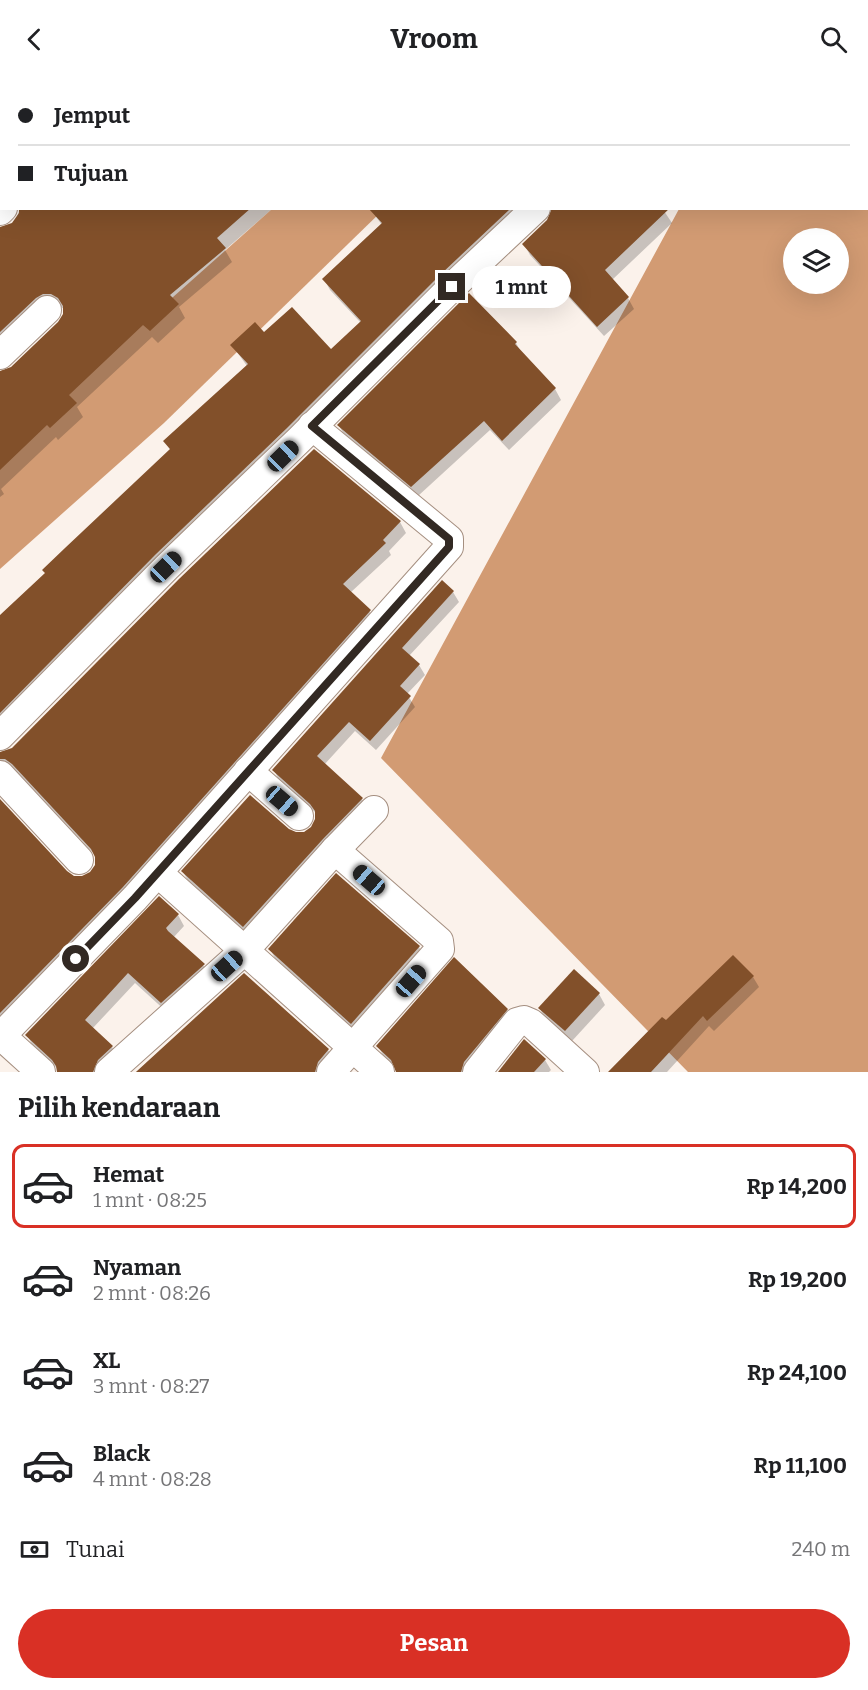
<!DOCTYPE html>
<html lang="id">
<head>
<meta charset="utf-8">
<style>
	body { margin:0; font-family:Bitter,serif; background:#f2f2f2; color:#202124; height:100vh; display:flex; flex-direction:column; font-size:22px; white-space:nowrap }
	* { box-sizing:border-box; margin:0 }
	p { font-size:20px; color:#757577 }
	.icon { flex:none; width:33px; height:33px; fill:none; stroke:currentColor; stroke-width:2; stroke-linecap:round; stroke-linejoin:round }
	.map { position:relative; height:994px; overflow:hidden }
	.details { display:flex; flex-direction:column; background:#fff; flex:1 }
	.details>* { flex:none }
	.guide { position:absolute; left:0px; top:0px; width:868px; height:132px; box-shadow:0 6px 24px #0002; display:grid; align-content:center; height:132px; padding:0 18px; background:#fff }
	.buttons { position:absolute; left:783px; top:150px; display:grid; gap:12px }
	.buttons a { display:grid; place-items:center; width:66px; height:66px; border-radius:50%; background:#fff; box-shadow:0 6px 24px #0002; font-size:30px }
	.end { position:absolute; width:27px; height:27px; margin:-14px; border:8px solid #322923; background:#fff; box-shadow:0 0 0 3px #fff }
	.from { border-radius:50% }
	.bubble { position:absolute; height:42px; border-radius:21px; background:#fff; box-shadow:0 6px 24px #0002; font-size:20px; font-weight:700; line-height:42px; text-align:center }
	.car { position:absolute; width:18px; height:36px; margin:-18px -9px; border-radius:8px; box-shadow:0 0 4px 2px #0007; background:linear-gradient(#222 24%,#8ab4d8 0 40%,#222 0 76%,#8ab4d8 0 86%,#222 0) }
	.guide b { display:flex; align-items:center; gap:21px; height:57px; font-size:22px }
	.guide b+b { border-top:2px solid #e0e0e0 }
	.guide i { width:15px; height:15px; background:#202124 }
	ul { padding:0; list-style:none }
	li { display:flex; align-items:center; gap:18px; height:84px; margin:0 12px 9px; padding:0 6px; border:3px solid transparent; border-radius:12px }
	li div { flex:1 }
	li b { display:block; font-size:22px }
	li em { font-style:normal; font-weight:700 }
	li.on { border-color:#d93025 }
	li>.icon { width:54px; height:54px; stroke-width:1.5 }
	h2 { padding:0 18px; font-size:27px; line-height:72px }
	.pay { display:flex; align-items:center; gap:15px; height:66px; padding:0 18px; font-size:22px }
	.pay p { margin-inline-start:auto }
	.primary-button { display:flex; gap:12px; margin-top:auto; padding:12px 18px }
	.primary-button a { flex:1; height:69px; border-radius:36px; background:#d93025; color:#fff; font-size:24px; font-weight:700; line-height:69px; text-align:center }
	header { display:flex; justify-content:space-between; align-items:center; height:78px; padding:0 18px; background:#fff; font-size:27px; font-weight:700 }
	.map>svg:first-child { display:block }
	.water { fill:#d29b73; fill-rule:evenodd }
	.shadow { fill:#0003 }
	.building { fill:#82502a }
	.lines { fill:none; stroke-linecap:round; stroke-linejoin:round }
	.minor-casing { stroke:#a58f80; stroke-width:30 }
	.minor { stroke:#fff; stroke-width:28 }
	.route { stroke:#322923; stroke-width:8 }
</style>
</head>
<body>
<header><svg class="icon" aria-label="back" viewBox="0 0 24 24"><path d="M15 5l-7 7 7 7"/></svg>Vroom<svg class="icon" aria-label="search" viewBox="0 0 24 24"><circle cx="10" cy="10" r="6"/><path d="M15 15l6 6"/></svg></header>
<div class="map">
<svg width="868" height="994" viewBox="0 0 868 994">
	<rect width="100%" height="100%" fill="#fbf2eb"/>
	<!-- water -->
	<g class="water">
		<polygon points="219,0 518,0 220,2"/>
		<path d="M 561,0 L 868,0 L 868,994 L 688,994 L 381,680 L 679,131 L 867,130 L 867,2 ZM 794,160 L 838,160 L 838,206 L 794,206 Z"/>
		<polygon points="272,131 384,131 164,345 0,491 0,373"/>
	</g>
	<!-- shadow -->
	<g class="shadow">
		<polygon points="0,0 132,0 2,2 0,130"/>
		<polygon points="153,0 387,0 153,2"/>
		<polygon points="505,0 535,0 536,2 504,2"/>
		<polygon points="705,0 730,0 731,2 706,2"/>
		<polygon points="20,130 273,130 225,172 232,184 179,229 185,240 158,265 152,259 77,329 83,339 58,362 56,359 1,411 4,416 0,419 0,294 12,290 60,244 64,238 64,231 61,229 0,274 0,150 5,150 16,142"/>
		<polygon points="376,130 529,130 0,651 0,539 46,496 171,373 165,364 247,288 232,267 264,256 331,273 361,245 330,212 324,201 382,147 372,133"/>
		<polygon points="662,130 672,145 612,202 628,220 634,231 604,258 530,177 524,166 548,143"/>
		<polygon points="516,265 522,276 555,311 561,322 509,372 490,352 418,418 345,358 339,348"/>
		<polygon points="314,373 400,444 406,455 389,473 391,477 350,515 369,533 376,544 0,951 0,723 66,794 74,799 84,799 91,796 96,787 97,779 20,697 13,692 0,693 0,675 13,671"/>
		<polygon points="453,514 459,524 409,578 419,587 425,597 407,616 415,629 376,672 355,653 324,687 362,721 367,731 250,858 189,804 183,794 288,752 296,756 304,755 312,750 317,741 316,735 279,702 274,692"/>
		<polygon points="336,797 419,869 426,882 359,958 277,884 270,871"/>
		<polygon points="178,837 184,848 173,860 203,887 210,898 168,935 135,905 92,951 112,969 118,980 103,994 58,994 58,991 33,968 27,957"/>
		<polygon points="244,897 328,972 335,983 326,994 136,994"/>
		<polygon points="753,899 759,909 714,953 709,948 667,994 621,994 666,944"/>
		<polygon points="599,916 605,927 572,963 546,941 540,931"/>
		<polygon points="507,932 513,943 471,994 398,994 397,991 384,979 378,968"/>
		<polygon points="525,963 545,982 551,992 549,994 500,994"/>
	</g>
	<!-- building -->
	<g class="building">
		<polygon points="19,130 251,130 217,160 226,170 170,217 179,226 150,253 143,247 69,317 77,325 50,350 47,347 0,392 0,293 11,289 58,244 63,236 63,228 58,220 51,216 43,216 36,220 0,254 0,149 12,145 19,135"/>
		<polygon points="368,130 511,130 440,197 287,350 155,477 0,635 0,537 45,495 42,492 65,470 170,371 163,363 248,286 230,267 255,244 264,254 292,229 331,271 361,243 322,201 382,145"/>
		<polygon points="552,130 670,130 605,192 629,219 597,249 522,166 547,142"/>
		<polygon points="469,215 517,264 515,266 556,310 502,363 484,343 411,409 337,347"/>
		<polygon points="314,371 401,443 383,462 386,465 343,506 371,532 123,809 0,935 0,721 67,793 74,798 82,798 90,794 95,787 95,779 91,771 12,686 5,681 0,681 0,674 12,670 179,501"/>
		<polygon points="442,502 454,513 402,570 420,586 400,608 411,618 370,663 349,644 317,678 363,720 323,761 243,849 181,793 250,717 289,751 296,754 304,754 311,749 315,741 315,733 310,726 272,692"/>
		<polygon points="336,795 420,868 351,946 268,871"/>
		<polygon points="159,818 179,836 166,850 168,853 205,886 161,925 128,895 85,942 113,968 98,982 93,994 57,994 56,988 52,982 25,957"/>
		<polygon points="733,877 754,898 707,943 703,938 651,994 608,994 662,939 666,942"/>
		<polygon points="454,879 508,931 464,984 461,994 396,994 391,982 376,968"/>
		<polygon points="574,891 600,915 565,953 538,930"/>
		<polygon points="244,895 329,971 318,984 315,994 136,994"/>
		<polygon points="524,961 546,981 534,994 498,994"/>
	</g>
	<g class="lines">
		<!-- minor casing -->
		<g class="minor-casing">
			<g id="minor">
				<polyline points="134,2 135,0"/>
				<polyline points="0,133 3,130"/>
				<polyline points="0,277 47,232"/>
				<polyline points="0,658 167,489 299,362 452,209 536,130"/>
				<polyline points="248,693 299,738"/>
				<polyline points="0,697 79,782"/>
				<polyline points="158,795 380,994"/>
				<polyline points="0,957 41,994"/>
				<polyline points="0,959 135,820 449,469 449,461 312,348"/>
				<polyline points="109,994 244,873 335,772 374,732"/>
				<polyline points="331,994 440,871 439,863 335,772"/>
				<polyline points="477,994 517,944 524,942 531,945 585,994"/>
			</g>
		</g>
		<!-- minor -->
		<use href="#minor" class="minor"/>
	</g>
	<g class="lines">
		<!-- route -->
		<polyline class="route" points="76,881 135,820 449,469 449,461 312,348 452,209"/>
	</g>
</svg>
<div class="buttons">
<a><svg class="icon" aria-label="layers" viewBox="0 0 24 24"><path d="M12 4l9 5-9 5-9-5zM3 14l9 5 9-5"/></svg></a>
</div>
<i class="end from" style="left:76px;top:881px"></i>
<i class="end" style="left:452px;top:209px"></i>
<div class="bubble" style="left:472px;top:188px;width:99px">1 mnt</div>
<i class="car" style="left:283px;top:378px;rotate:46deg"></i>
<i class="car" style="left:166px;top:489px;rotate:46deg"></i>
<i class="car" style="left:282px;top:723px;rotate:131deg"></i>
<i class="car" style="left:369px;top:802px;rotate:311deg"></i>
<i class="car" style="left:227px;top:888px;rotate:48deg"></i>
<i class="car" style="left:411px;top:903px;rotate:41deg"></i>
<div class="guide">
<b><i class="from"></i>Jemput</b>
<b><i></i>Tujuan</b>
</div>
</div>
<section class="details">
<h2>Pilih kendaraan</h2>
<ul>
<li class="on"><svg class="icon" aria-label="car" viewBox="0 0 24 24"><path d="M5 17H2v-5l4-1 3-4h7l3 4 3 1v5h-3M9 17h6M6 11h13"/><circle cx="7" cy="17" r="2"/><circle cx="17" cy="17" r="2"/></svg><div><b>Hemat</b><p>1 mnt · 08:25</p></div><em>Rp 14,200</em></li>
<li><svg class="icon" aria-label="car" viewBox="0 0 24 24"><path d="M5 17H2v-5l4-1 3-4h7l3 4 3 1v5h-3M9 17h6M6 11h13"/><circle cx="7" cy="17" r="2"/><circle cx="17" cy="17" r="2"/></svg><div><b>Nyaman</b><p>2 mnt · 08:26</p></div><em>Rp 19,200</em></li>
<li><svg class="icon" aria-label="car" viewBox="0 0 24 24"><path d="M5 17H2v-5l4-1 3-4h7l3 4 3 1v5h-3M9 17h6M6 11h13"/><circle cx="7" cy="17" r="2"/><circle cx="17" cy="17" r="2"/></svg><div><b>XL</b><p>3 mnt · 08:27</p></div><em>Rp 24,100</em></li>
<li><svg class="icon" aria-label="car" viewBox="0 0 24 24"><path d="M5 17H2v-5l4-1 3-4h7l3 4 3 1v5h-3M9 17h6M6 11h13"/><circle cx="7" cy="17" r="2"/><circle cx="17" cy="17" r="2"/></svg><div><b>Black</b><p>4 mnt · 08:28</p></div><em>Rp 11,100</em></li>
</ul>
<div class="pay"><svg class="icon" aria-label="cash" viewBox="0 0 24 24"><path d="M3 7h18v10H3z"/><circle cx="12" cy="12" r="2"/></svg>Tunai<p>240 m</p></div>
<div class="primary-button"><a>Pesan</a></div>
</section>
</body>
</html>
